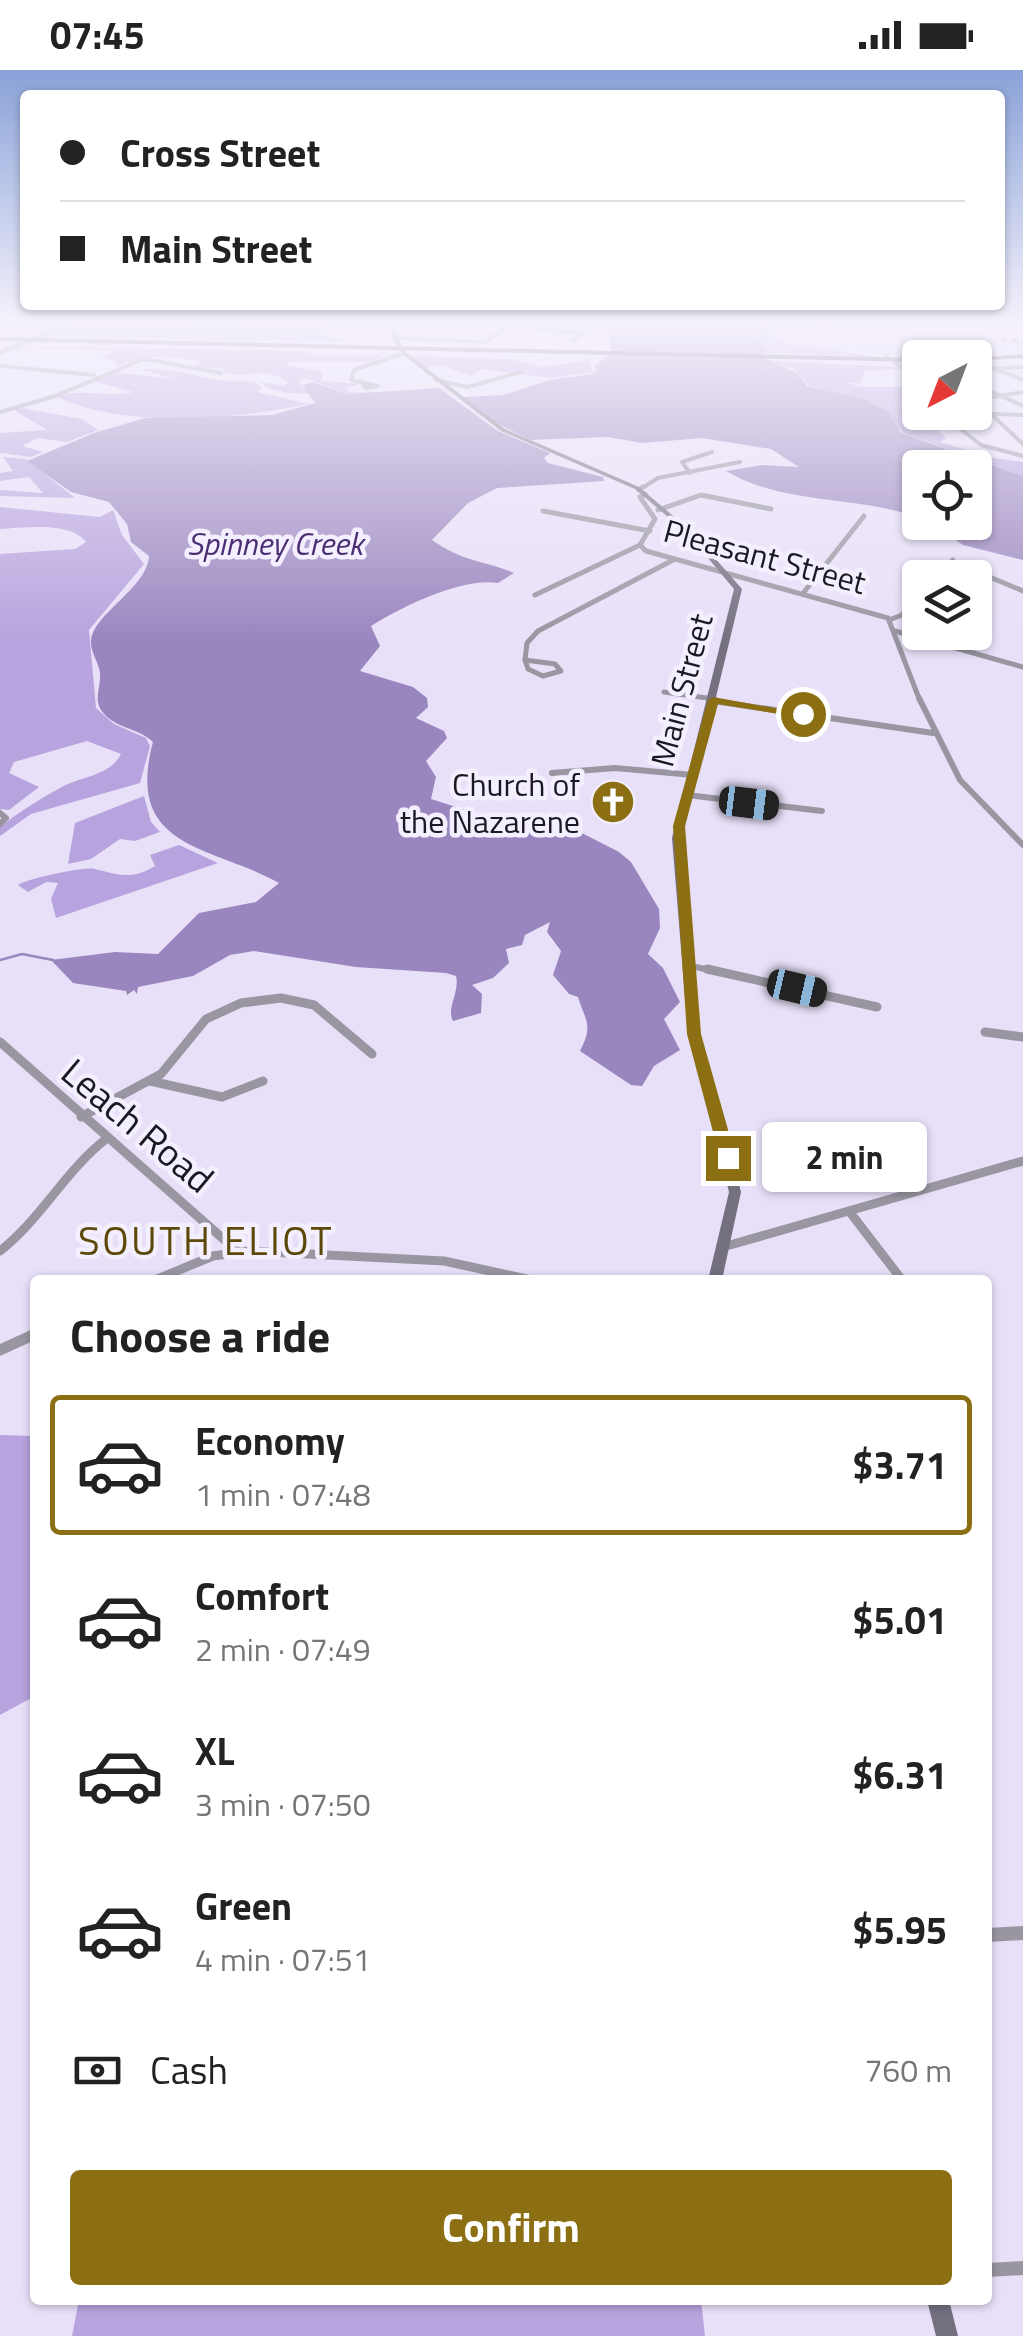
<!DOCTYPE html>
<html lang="en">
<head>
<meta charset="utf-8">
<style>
	body { margin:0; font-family:"Titillium Web",sans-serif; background:#f2f2f2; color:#222; height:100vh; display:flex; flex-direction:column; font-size:38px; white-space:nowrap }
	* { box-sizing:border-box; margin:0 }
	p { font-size:32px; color:#767676 }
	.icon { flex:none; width:55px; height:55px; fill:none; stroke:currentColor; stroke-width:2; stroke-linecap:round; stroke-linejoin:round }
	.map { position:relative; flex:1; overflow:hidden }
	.drawer { position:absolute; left:30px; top:1205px; width:962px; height:1030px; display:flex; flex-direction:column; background:#fff; border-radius:10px; box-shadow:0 2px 8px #0004 }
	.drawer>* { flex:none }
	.guide { position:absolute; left:20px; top:20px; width:985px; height:220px; border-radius:10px; box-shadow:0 2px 8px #0004; display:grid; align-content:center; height:220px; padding:0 40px; background:#fff }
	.needle { width:65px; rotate:222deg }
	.buttons { position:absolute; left:902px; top:270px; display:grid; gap:20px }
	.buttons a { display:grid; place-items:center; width:90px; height:90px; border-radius:10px; background:#fff; box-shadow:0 2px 8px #0004; font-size:50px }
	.end { position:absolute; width:45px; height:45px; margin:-22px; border:12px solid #8b6f12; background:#fff; box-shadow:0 0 0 5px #fff }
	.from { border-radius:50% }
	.bubble { position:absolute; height:70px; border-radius:10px; background:#fff; box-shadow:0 2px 8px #0004; font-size:32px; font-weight:700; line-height:70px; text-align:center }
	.car { position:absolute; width:30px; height:60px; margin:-30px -15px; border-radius:12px; box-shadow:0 0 8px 2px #0007; background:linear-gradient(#222 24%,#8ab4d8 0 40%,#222 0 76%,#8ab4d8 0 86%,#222 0) }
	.guide b { display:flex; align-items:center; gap:35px; height:95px; font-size:38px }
	.guide b+b { border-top:2px solid #e0e0e0 }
	.guide i { width:25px; height:25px; background:#222 }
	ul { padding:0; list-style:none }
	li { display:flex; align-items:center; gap:30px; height:140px; margin:0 20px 15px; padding:0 20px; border:5px solid transparent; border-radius:10px }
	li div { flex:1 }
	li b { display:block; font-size:38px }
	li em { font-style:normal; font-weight:700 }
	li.active { border-color:#8b6f12 }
	li>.icon { width:90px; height:90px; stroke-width:1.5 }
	h2 { padding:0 40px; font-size:45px; line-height:120px }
	.pay { display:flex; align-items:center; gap:25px; height:110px; padding:0 40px; font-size:38px }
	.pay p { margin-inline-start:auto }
	.action { display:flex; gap:20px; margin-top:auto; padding:20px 40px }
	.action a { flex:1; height:115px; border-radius:10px; background:#8b6f12; color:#fff; font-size:40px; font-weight:700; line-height:115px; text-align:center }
	.status { display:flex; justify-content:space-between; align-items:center; height:70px; padding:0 50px; background:#fff; direction:ltr }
	.status svg { height:28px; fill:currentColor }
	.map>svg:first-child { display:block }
	.built { fill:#dfd4f5 }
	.forest { fill:#b7a3dd }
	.water { fill:#9a86bf }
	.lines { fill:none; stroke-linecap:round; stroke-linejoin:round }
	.stream { stroke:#9a86bf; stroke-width:2.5 }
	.minor-far5 { stroke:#9996a1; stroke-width:4 }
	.minor-far4 { stroke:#9996a1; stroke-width:5 }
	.minor-far3 { stroke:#9996a1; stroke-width:6 }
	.minor-far2 { stroke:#9996a1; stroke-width:9 }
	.minor-far1 { stroke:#9996a1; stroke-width:11 }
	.minor { stroke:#9996a1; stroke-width:14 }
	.tertiary { stroke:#9996a1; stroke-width:5 }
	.secondary { fill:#757080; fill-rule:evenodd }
	.motorway { fill:#463f54; fill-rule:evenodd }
	.rail-casing { stroke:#746f7f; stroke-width:4 }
	.rail { stroke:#f4effe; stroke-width:2.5; stroke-dasharray:5; stroke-linecap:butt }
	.route { fill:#8b6f12 }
	.labels { text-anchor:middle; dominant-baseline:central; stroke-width:9; stroke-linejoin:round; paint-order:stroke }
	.far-water-label { font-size:32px; font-style:italic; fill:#4a2d72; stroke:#f4effe }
	.far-street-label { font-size:32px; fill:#1b1821; stroke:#f4effe }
	.far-poi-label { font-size:32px; fill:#1b1821; stroke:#f4effe; text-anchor:end }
	.street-label { font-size:38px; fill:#1b1821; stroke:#f4effe }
	.neighbourhood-label { font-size:40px; letter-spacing:2.5px; fill:#5c4909; stroke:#f4effe }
</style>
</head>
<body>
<div class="status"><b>07:45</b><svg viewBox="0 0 49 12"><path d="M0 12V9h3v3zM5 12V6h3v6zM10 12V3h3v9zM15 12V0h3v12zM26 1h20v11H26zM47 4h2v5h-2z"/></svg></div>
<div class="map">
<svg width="1023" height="2266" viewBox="0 0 1023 2266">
	<rect width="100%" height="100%" fill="#e8e0f9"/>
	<!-- built -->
	<polygon class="built" points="775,254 1023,259 1023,281 885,285 820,278 778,270 773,266"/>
	<!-- forest -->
	<g class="forest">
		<polygon points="81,254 202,254 184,262 184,266 202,257 229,260 241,254 348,254 324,261 323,266 357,272 44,266"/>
		<polygon points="762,254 775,254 773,266 790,274 880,287 766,283 758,266"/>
		<path d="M 20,277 L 305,281 L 318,286 L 385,285 L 369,292 L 288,292 L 288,296 L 322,301 L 322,311 L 359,314 L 346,318 L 349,322 L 380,322 L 346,323 L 305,308 L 298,313 L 309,323 C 293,325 271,322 260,312 L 284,316 L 288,312 C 267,296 246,308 224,303 L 225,299 L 193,297 L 202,291 C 166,286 152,283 118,296 L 114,290 L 100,288 L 116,280 L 22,278 L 0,289 Z"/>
		<polygon points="410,286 508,289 542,297 590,290 593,302 552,308 481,299 472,306 442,296 425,297"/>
		<polygon points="770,291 920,298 865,301 860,314 843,312 862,317 920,317 920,340 904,347 914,352 914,358 938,360 946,368 940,372 966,380 963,383 969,385 1023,392 1023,406 903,363 882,337 808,315 794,299"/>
		<path d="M 142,299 C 189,298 205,314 253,311 L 262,318 L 257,322 L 308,334 C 234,350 127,359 57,327 C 81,317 108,329 134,322 L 92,311 L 113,302 L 173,309 Z"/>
		<polygon points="21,338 82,349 98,360 67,372 38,368 22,376 43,382 31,387 0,383 0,363 47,360 14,340"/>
		<polygon points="3,387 26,389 75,428 0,426 0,420 43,423 29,407 0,411 0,403 13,401"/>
		<path d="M 0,437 L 100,447 L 113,440 L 122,465 L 144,494 L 89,560 L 96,638 L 114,654 L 146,668 L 150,676 L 140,713 L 31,744 L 0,766 L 0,757 C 19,742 38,730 60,718 C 80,706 109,707 121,684 L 87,671 L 14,692 L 9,703 L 39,717 L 9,740 L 0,739 L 0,484 L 75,479 L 86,472 C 70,451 24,458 0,459 Z"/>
		<polygon points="144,726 151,752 160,762 135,771 120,769 91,789 68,794 75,753"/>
		<path d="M 179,775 L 218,793 L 56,848 L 51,829 L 58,813 L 46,812 L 28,822 L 18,815 C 26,809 86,796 95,799 C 119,805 132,810 155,796 L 150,785 Z"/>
		<polygon points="0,1365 35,1366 35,1626 0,1645"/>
		<polygon points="79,2230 701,2230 705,2266 72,2266"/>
	</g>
	<!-- water -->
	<g class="water">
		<path d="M 608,254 L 762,254 L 758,266 L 766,283 L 763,287 L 797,303 L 807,316 L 863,329 L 888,341 L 901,363 L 1023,406 L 1023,490 L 963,475 L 930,453 L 975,452 L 975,398 L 920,398 L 920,448 C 857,425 785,436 726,401 L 762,395 L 799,397 L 771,379 L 702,368 L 642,373 L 608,367 L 530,370 L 496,353 L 463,327 L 503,325 L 550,310 L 592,304 L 597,301 L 594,296 L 612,283 Z"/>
		<path d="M 313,312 L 347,324 L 439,318 L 498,361 L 550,383 L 544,388 L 548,393 L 603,407 L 604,411 L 497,418 L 468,433 L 432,470 C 465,493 481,489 514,503 L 498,513 C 462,507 401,537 371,556 L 380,576 L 360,601 L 413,617 L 427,628 L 428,637 L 416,648 L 444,661 L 447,668 L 426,691 L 436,707 L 431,729 L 503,752 L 580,762 L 619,782 L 631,792 L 659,839 L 660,858 L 648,884 L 663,898 L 680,932 L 664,949 L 680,980 L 654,996 L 642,1016 L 631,1015 L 580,981 C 594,955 585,950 578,927 L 569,924 L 553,905 L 561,881 L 547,862 L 550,852 L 525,865 L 522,875 L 506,879 L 509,893 L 493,908 L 472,915 L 482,924 L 481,943 L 453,951 C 446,938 460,922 456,906 L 446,903 L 356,897 L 254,881 L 230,885 L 193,906 L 138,917 L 137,924 L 134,920 L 127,925 L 126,921 L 73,913 L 51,890 L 115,882 L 158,884 L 199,843 L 256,832 L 279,813 C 211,775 124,780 153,672 C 140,659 120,659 106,646 C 91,631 101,621 100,603 C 99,593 91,583 91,573 C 89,546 148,518 149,486 L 131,472 L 127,454 L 109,432 L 71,422 L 27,391 L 94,363 L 145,348 L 272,345 L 315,333 L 302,315 Z"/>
	</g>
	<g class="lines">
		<!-- stream -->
		<polyline class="stream" points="0,890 22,884 53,890"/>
		<!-- minor-far5 -->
		<g class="minor-far5">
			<polyline points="485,254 578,263"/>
			<polyline points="183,265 205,254"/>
			<polyline points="395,268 485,272 507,256"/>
			<polyline points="572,271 588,258"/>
			<polyline points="887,287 920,310"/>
			<polyline points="0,296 94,305"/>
			<polyline points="975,300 1023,297"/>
			<polyline points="998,300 1023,310"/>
			<polyline points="436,310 467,317 522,302"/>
			<polyline points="362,313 366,318 378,316 351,310 354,300 404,283"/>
			<polyline points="975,314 1023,336"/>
			<polyline points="975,330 1023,322"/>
			<polyline points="0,342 55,326 144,289 221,303"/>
			<polyline points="961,342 957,356 981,375 1023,386"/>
			<polyline points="961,343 1023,345"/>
			<polyline points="992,345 1023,374"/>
			<polyline points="690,403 682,392 712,382"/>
			<polyline points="639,420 658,408 740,392"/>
		</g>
		<!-- minor-far4 -->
		<g class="minor-far4">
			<polyline points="639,420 643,417"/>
			<polyline points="645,424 640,427 655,449 640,475 646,481 888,548 920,631"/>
			<polyline points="658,440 701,425 771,439"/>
			<polyline points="543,441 650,461"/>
			<polyline points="941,497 992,508 1023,521"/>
			<polyline points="931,508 953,490"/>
			<polyline points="804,522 864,446"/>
			<polyline points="535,525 640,475"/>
			<polyline points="889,550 902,545 920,524"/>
			<polyline points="895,561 1023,597"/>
			<polyline points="525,590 527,573 538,561 673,490"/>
			<polygon points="525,590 555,594 561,601 543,606 528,599"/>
			<polyline points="664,622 714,629"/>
		</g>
		<!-- minor-far3 -->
		<g class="minor-far3">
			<polyline points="710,628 714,629"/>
			<polyline points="919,628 960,710 1023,775"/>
			<polyline points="713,631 933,663"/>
			<polyline points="552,703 615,698 693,705"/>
			<polyline points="687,725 822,741"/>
			<polyline points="0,743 6,748 0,754"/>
			<polyline points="687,895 718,902"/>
		</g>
		<!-- minor-far2 -->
		<g class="minor-far2">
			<polyline points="707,899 877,937"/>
			<polyline points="985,962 1023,967"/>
			<polyline points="0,972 237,1181"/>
			<polyline points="150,1011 222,1027 263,1011"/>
			<polyline points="81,1047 161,1004 206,949 241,933 281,928 314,935 372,984"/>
			<polyline points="849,1141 902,1210"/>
			<polyline points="723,1177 1023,1091"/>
			<path d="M 0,1181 C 41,1149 65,1101 106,1069"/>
			<polyline points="155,1210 213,1186 249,1181 444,1191 531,1210"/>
		</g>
		<!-- minor-far1 -->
		<polyline class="minor-far1" points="0,1280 35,1264"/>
		<!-- minor -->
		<g class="minor">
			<polyline points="988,1865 1023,1863"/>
			<polyline points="988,2200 1023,2198"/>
		</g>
		<!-- tertiary -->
		<polyline class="tertiary" points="0,283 69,254"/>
		<!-- secondary -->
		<g class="secondary">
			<polygon points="391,254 395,254 398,268 406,282 505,359 639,417 691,461 742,519 682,768 700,964 741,1122 722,1210 708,1210 729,1122 688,964 672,768 734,519 687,463 635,419 501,361 402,284 392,268"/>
			<polygon points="927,2230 949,2230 958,2266 936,2266"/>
		</g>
		<!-- motorway -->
		<g class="motorway">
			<polygon points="0,267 920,288 920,292 0,271"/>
			<polygon points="1023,284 1023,288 975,291 972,288"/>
		</g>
		<!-- rail casing -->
		<g class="rail-casing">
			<polyline id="rail" points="997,270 1023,271"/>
		</g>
		<!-- rail -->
		<use href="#rail" class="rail"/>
	</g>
	<!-- sky -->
	<linearGradient id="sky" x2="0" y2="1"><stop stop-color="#89a2d8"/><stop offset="0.44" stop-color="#f5f1fc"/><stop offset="1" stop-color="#f5f1fc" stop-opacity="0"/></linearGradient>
	<rect width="1023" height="571" fill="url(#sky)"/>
	<!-- route -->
	<polygon class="route" points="713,627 808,644 803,648 718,634 685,756 701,964 736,1088 728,1093 720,1088 687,964 673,756 708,630"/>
	<!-- icons -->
	<defs>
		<g id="church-disc" transform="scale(2.25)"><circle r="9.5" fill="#8b6f12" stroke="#f4effe"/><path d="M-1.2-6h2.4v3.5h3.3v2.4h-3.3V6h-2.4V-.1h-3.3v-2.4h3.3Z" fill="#fff"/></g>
	</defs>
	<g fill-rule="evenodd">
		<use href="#church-disc" x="613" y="732"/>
	</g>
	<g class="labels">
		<!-- far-water labels -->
		<g class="far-water-label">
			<text x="275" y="473">Spinney Creek</text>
		</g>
		<!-- far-street labels -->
		<g class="far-street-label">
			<text transform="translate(765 486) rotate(15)">Pleasant Street</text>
			<text transform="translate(681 620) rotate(-75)">Main Street</text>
		</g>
		<!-- far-poi labels -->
		<g class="far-poi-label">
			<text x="580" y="714">Church of<tspan x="580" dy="37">the Nazarene</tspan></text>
		</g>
		<!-- street labels -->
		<g class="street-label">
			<text transform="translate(138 1055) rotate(40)">Leach Road</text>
		</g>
		<!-- neighbourhood labels -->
		<g class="neighbourhood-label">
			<text x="206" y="1170">SOUTH ELIOT</text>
		</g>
	</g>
</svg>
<div class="buttons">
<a><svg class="needle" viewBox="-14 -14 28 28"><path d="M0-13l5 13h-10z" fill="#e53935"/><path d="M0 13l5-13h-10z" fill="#767676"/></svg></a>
<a><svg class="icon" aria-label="locate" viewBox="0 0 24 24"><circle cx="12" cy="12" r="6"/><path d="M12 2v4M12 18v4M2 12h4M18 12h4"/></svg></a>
<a><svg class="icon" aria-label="layers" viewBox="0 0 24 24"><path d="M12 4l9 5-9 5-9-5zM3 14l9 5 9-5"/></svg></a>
</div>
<i class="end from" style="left:803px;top:644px"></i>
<i class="end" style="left:728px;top:1088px"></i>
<div class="bubble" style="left:762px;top:1052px;width:165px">2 min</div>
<i class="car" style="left:749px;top:733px;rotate:97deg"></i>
<i class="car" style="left:797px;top:918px;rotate:103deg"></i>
<div class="guide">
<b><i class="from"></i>Cross Street</b>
<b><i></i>Main Street</b>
</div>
<section class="drawer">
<h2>Choose a ride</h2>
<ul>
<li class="active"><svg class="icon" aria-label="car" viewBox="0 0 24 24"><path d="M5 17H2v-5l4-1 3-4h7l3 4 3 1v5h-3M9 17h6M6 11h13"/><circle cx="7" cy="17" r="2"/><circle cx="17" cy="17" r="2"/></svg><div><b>Economy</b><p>1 min · 07:48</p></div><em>$3.71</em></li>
<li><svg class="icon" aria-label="car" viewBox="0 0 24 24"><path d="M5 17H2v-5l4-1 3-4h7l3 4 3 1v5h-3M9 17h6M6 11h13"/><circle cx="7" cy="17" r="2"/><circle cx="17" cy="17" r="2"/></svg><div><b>Comfort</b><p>2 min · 07:49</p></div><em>$5.01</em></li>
<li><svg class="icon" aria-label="car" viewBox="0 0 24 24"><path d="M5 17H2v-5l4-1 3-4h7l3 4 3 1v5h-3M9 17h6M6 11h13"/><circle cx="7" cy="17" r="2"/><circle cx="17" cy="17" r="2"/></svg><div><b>XL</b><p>3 min · 07:50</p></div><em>$6.31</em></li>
<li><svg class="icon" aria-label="car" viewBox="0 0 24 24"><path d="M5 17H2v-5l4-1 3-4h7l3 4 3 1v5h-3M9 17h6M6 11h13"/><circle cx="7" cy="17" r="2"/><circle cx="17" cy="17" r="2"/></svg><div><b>Green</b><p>4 min · 07:51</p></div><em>$5.95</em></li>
</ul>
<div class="pay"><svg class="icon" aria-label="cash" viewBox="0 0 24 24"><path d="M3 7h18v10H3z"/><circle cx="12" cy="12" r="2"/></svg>Cash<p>760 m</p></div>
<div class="action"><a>Confirm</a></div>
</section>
</div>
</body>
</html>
